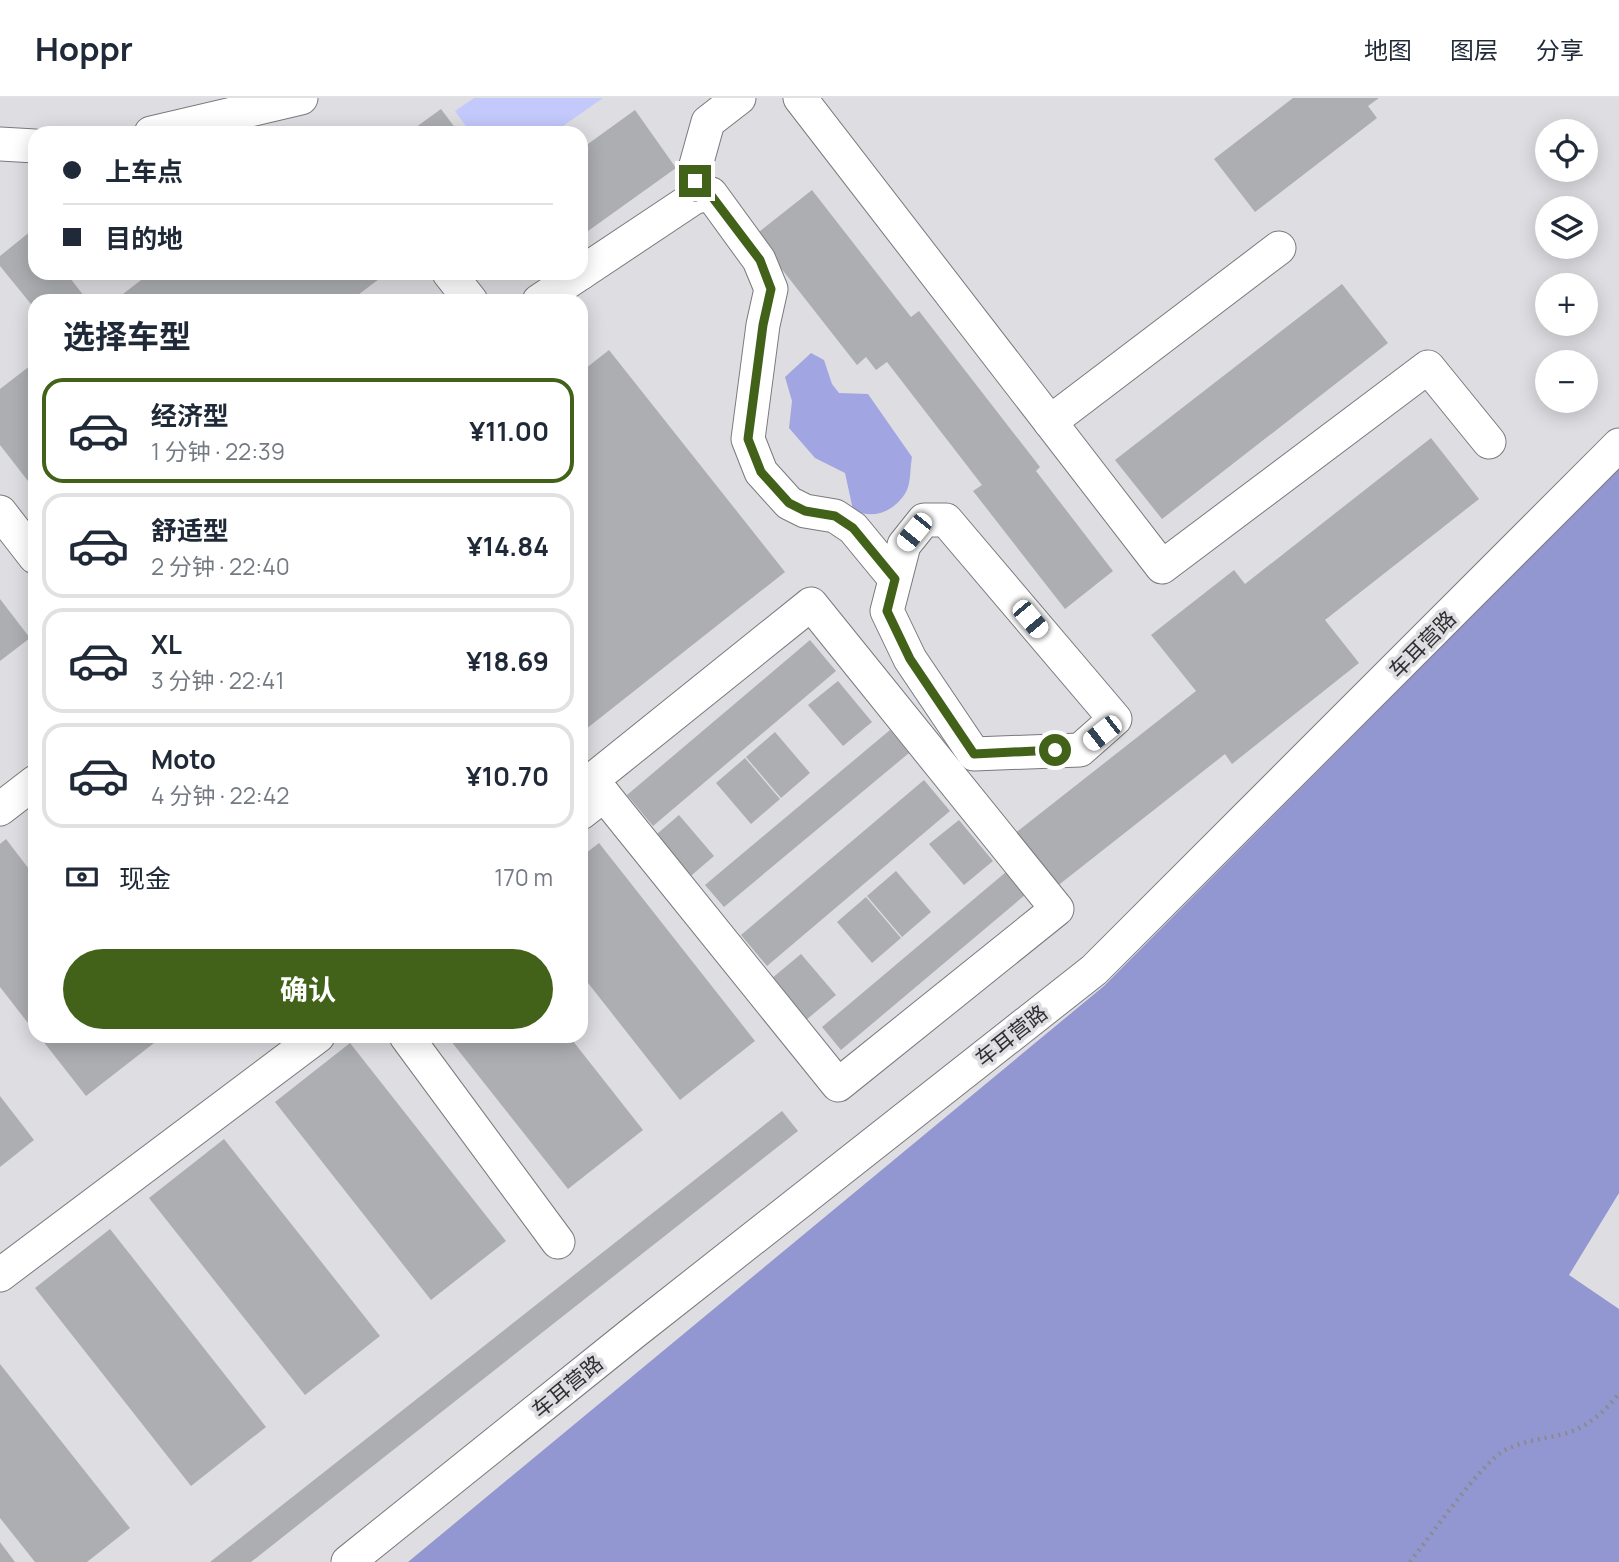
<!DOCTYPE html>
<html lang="zh">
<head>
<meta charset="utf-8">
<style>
	body { margin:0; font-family:Manrope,"Noto Sans SC",sans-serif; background:#f6f6f7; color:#1f2937; height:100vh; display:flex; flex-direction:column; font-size:26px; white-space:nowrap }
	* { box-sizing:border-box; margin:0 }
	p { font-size:23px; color:#747a83 }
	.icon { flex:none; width:38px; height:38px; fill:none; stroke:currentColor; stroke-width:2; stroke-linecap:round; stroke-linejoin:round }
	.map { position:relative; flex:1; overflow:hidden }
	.drawer { position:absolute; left:28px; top:196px; width:560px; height:749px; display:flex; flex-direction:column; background:#fff; border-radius:21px; box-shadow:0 4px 18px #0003 }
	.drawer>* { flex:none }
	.top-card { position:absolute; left:28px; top:28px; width:560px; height:154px; border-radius:21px; box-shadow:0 4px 18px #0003; display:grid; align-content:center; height:154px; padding:0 35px; background:#fff }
	.fabs { position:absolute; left:1535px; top:21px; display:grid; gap:14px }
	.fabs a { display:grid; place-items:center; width:63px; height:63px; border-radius:50%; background:#fff; box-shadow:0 4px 18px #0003; font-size:35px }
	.end { position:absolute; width:32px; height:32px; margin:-16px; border:9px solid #416218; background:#fff; box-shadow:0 0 0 4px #fff }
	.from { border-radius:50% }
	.car { position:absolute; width:21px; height:42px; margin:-21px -10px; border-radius:9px; box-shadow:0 0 5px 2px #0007; background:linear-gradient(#fff 24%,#345 0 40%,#fff 0 76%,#345 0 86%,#fff 0) }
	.top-card b { display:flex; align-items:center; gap:24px; height:66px; font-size:26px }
	.top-card b+b { border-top:2px solid #e0e1e3 }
	.top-card i { width:18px; height:18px; background:#1f2937 }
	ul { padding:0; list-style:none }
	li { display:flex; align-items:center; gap:21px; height:105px; margin:0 14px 10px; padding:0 21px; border:4px solid #e0e1e3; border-radius:21px }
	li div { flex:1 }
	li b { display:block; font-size:26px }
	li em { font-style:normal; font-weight:700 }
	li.selected { border-color:#416218 }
	li>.icon { width:63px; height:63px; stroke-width:1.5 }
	h2 { padding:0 35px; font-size:32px; line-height:84px }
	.pay { display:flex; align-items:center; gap:18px; height:77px; padding:0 35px; font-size:26px }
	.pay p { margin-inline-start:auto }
	.primary-button { display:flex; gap:14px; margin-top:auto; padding:14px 35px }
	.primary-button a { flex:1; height:80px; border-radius:42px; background:#416218; color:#fff; font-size:28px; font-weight:700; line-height:80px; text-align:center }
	header { display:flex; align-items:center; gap:42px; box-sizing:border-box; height:98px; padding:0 35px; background:#fff; border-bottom:2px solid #e0e1e3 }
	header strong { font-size:33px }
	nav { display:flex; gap:38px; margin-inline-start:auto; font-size:24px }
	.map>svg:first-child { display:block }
	.green { fill:#c4c9fc }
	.forest { fill:#9296d1 }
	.water { fill:#a1a6e2 }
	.building { fill:#adaeb1 }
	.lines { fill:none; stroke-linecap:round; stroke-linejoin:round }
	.minor-casing { stroke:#7a7a7e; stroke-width:35 }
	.path { stroke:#8b8b8d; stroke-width:4.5; stroke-dasharray:2 5; stroke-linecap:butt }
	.minor { stroke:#fff; stroke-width:33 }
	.route { stroke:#416218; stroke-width:9 }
	.labels { text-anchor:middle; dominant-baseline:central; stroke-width:7; stroke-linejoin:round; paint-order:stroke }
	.street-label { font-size:21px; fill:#2f2f30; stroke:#dedee2 }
</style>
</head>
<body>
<header>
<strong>Hoppr</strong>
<nav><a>地图</a><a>图层</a><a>分享</a></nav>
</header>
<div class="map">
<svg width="1619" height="1464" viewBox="0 0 1619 1464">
	<rect width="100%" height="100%" fill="#dedee2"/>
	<!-- green -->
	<polygon class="green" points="474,0 603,0 553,35 471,35 455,13"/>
	<!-- forest -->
	<polygon class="forest" points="1619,370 1619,1095 1569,1177 1619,1211 1619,1464 408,1464 1104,888"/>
	<!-- water -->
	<path class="water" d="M 811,255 L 824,262 L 832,286 L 839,295 L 868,296 L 912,359 C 910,369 911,386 906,394 C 894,414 873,422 853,412 L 845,375 L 815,360 L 789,330 L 792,303 L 785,279 Z"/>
	<!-- building -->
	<g class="building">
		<polygon points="1293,0 1379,0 1368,8 1377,20 1255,114 1214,61"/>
		<polygon points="441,11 459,35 408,35"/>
		<polygon points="635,12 676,70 581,138 581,51"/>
		<polygon points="812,92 911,219 919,213 1040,369 1036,373 1113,473 1065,511 973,393 982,387 887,264 876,272 866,259 857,267 755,137"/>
		<polygon points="31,133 35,138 35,175 66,175 88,203 35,203 35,211 0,168 0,158"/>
		<polygon points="150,175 387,175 350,203 114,203"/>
		<polygon points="1342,186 1388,245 1162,421 1115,362"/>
		<polygon points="609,252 785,474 581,635 581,274"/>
		<polygon points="35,264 35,392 0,347 0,291"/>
		<polygon points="1431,340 1479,401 1325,522 1359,565 1232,666 1225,656 1051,793 1009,740 1196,593 1151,537 1234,472 1245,486"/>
		<polygon points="0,501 30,540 0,563"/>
		<polygon points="810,542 836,573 653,728 627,697"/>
		<polygon points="838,583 872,624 843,648 808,607"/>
		<polygon points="890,632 909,655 724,809 705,787"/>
		<polygon points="775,634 810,675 781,700 746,659"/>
		<polygon points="745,660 780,701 751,726 716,685"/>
		<polygon points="924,682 950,713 767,868 741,837"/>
		<polygon points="679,717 714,758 685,783 650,742"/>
		<polygon points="959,722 993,763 964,787 929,746"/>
		<polygon points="6,741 35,779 35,934 0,889 0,746"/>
		<polygon points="599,745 755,943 680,1002 581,876 581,759"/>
		<polygon points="896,773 931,814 902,839 867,798"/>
		<polygon points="1006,774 1025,797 841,952 822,929"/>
		<polygon points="866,799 901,840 872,865 837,824"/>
		<polygon points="801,856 836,897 806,922 771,881"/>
		<polygon points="39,938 163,938 86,998"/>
		<polygon points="447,938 569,938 643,1032 568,1091"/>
		<polygon points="350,945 506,1143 431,1202 275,1004"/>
		<polygon points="0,998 34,1042 0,1069"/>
		<polygon points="782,1013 798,1033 251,1464 210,1464"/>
		<polygon points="224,1041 380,1238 305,1297 149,1100"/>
		<polygon points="110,1131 266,1329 191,1388 35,1190"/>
		<polygon points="0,1266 130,1430 87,1464 35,1464 0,1420"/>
		<polygon points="0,1444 15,1464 0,1464"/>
	</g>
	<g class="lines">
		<!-- minor casing -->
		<g class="minor-casing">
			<g id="minor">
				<polyline points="800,0 1162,469 1428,269 1489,344"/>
				<polyline points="151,35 301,0"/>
				<polyline points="0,46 35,48"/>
				<polyline points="695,99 711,96 759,162 771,191 763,227 748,341 761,374 789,405 805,413 835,418 853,430 895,481"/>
				<polyline points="449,175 471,203"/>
				<polyline points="581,175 695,99 696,67 708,24 739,0"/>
				<polyline points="539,203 581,175"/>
				<polyline points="1050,324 1279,150"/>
				<polyline points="0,414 35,459"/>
				<polygon points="924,422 946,422 1115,621 1080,652 974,656 910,561 887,513 904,447"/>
				<polygon points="811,506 1057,811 838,987 592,682"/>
				<polyline points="0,711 35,684"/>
				<polyline points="581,715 604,697"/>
				<polyline points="406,938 558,1144"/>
				<polyline points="0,1177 318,938"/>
				<polyline points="348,1464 633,1235 1094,872 1619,347"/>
			</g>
		</g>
		<!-- path -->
		<path class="path" d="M 1410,1464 C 1429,1440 1482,1364 1505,1352 C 1523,1343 1543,1341 1563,1336 C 1587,1330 1604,1314 1619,1296"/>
		<!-- minor -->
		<use href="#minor" class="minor"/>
	</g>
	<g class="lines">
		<!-- route -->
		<polyline class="route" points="695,83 695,99 710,96 760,162 771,191 763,227 748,341 761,374 789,405 805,413 835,418 853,430 895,481 887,513 910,561 974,656 1055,652"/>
	</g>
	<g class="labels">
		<!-- street labels -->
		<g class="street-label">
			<text transform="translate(1422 546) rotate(-45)">车耳营路</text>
			<text transform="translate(1011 937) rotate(-38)">车耳营路</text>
			<text transform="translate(567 1288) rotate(-39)">车耳营路</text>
		</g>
	</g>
</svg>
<div class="fabs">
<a><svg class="icon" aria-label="locate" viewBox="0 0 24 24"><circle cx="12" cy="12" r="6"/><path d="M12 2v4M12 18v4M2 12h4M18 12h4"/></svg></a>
<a><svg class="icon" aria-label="layers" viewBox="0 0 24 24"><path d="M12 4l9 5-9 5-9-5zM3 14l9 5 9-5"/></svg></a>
<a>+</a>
<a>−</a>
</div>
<i class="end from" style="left:1055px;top:652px"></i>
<i class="end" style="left:695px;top:83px"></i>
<i class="car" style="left:914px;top:434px;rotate:219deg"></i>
<i class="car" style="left:1030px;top:521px;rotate:140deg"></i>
<i class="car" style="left:1102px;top:635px;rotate:232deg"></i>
<div class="top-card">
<b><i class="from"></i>上车点</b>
<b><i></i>目的地</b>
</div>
<section class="drawer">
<h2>选择车型</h2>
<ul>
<li class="selected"><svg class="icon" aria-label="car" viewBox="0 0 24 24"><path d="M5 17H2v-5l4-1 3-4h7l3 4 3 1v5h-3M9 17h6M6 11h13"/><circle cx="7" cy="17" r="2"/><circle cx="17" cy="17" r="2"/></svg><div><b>经济型</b><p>1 分钟 · 22:39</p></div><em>¥11.00</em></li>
<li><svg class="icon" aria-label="car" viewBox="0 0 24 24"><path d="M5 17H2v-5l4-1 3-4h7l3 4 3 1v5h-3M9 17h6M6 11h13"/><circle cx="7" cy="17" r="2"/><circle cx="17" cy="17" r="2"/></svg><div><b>舒适型</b><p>2 分钟 · 22:40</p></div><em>¥14.84</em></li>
<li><svg class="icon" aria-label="car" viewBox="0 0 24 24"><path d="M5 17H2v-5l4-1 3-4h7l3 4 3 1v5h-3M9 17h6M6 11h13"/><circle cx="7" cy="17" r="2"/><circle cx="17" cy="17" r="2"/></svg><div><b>XL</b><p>3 分钟 · 22:41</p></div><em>¥18.69</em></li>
<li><svg class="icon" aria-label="car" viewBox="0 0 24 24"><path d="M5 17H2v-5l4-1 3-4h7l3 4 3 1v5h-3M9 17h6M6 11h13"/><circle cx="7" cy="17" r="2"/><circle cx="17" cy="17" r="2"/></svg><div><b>Moto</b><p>4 分钟 · 22:42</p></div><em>¥10.70</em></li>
</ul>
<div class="pay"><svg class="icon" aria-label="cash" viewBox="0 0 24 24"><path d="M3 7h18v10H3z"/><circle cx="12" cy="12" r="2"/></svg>现金<p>170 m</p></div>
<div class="primary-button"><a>确认</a></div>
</section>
</div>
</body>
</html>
